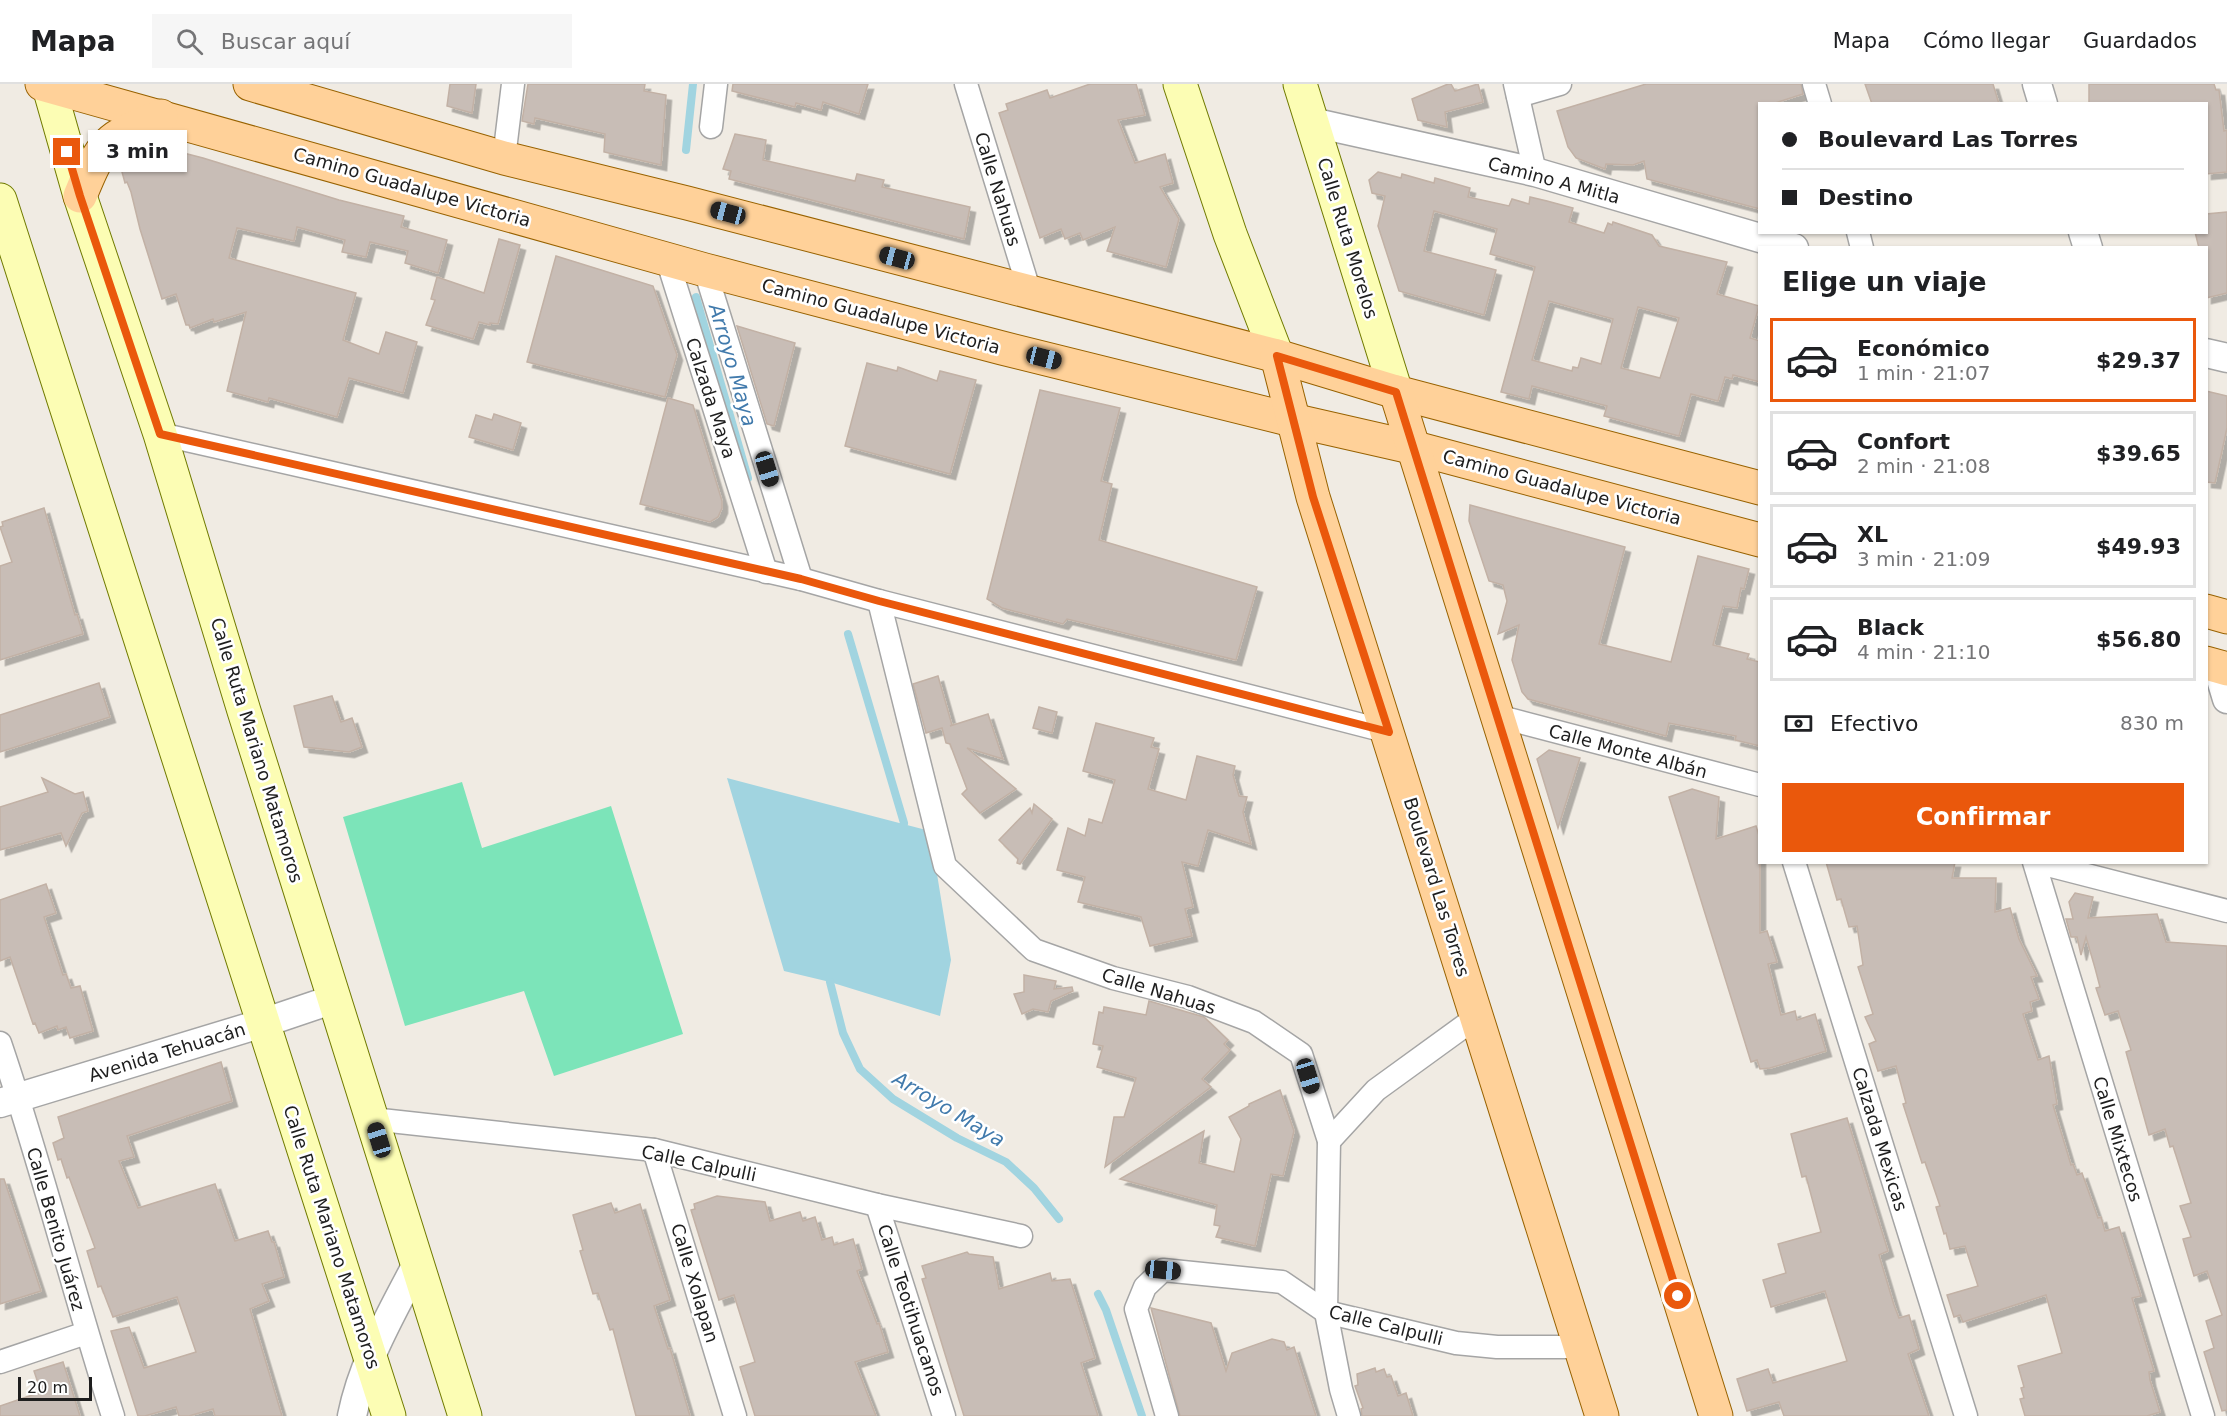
<!DOCTYPE html>
<html lang="es">
<head>
<meta charset="utf-8">
<style>
	body { margin:0; font-family:"DejaVu Sans",sans-serif; background:#f6f6f6; color:#202124; height:100vh; display:flex; flex-direction:column; font-size:22px; white-space:nowrap }
	* { box-sizing:border-box; margin:0 }
	p { font-size:20px; color:#757577 }
	.icon { flex:none; width:33px; height:33px; fill:none; stroke:currentColor; stroke-width:2; stroke-linecap:round; stroke-linejoin:round }
	.map { position:relative; flex:1; overflow:hidden }
	.side { position:absolute; left:1758px; top:162px; width:450px; height:618px; display:flex; flex-direction:column; background:#fff; border-radius:0px; box-shadow:0 2px 4px #0004 }
	.side>* { flex:none }
	.top-card { position:absolute; left:1758px; top:18px; width:450px; height:132px; border-radius:0px; box-shadow:0 2px 4px #0004; display:grid; align-content:center; height:132px; padding:0 24px; background:#fff }
	.scale { position:absolute; left:18px; bottom:15px; width:74px; box-sizing:border-box; padding-left:6px; border:3px solid #1e1e1e; border-top:0; font-size:16px; line-height:21px; white-space:nowrap; color:#1e1e1e; -webkit-text-stroke:4px #fff; paint-order:stroke }
	.end { position:absolute; width:27px; height:27px; margin:-14px; border:8px solid #ea580c; background:#fff; box-shadow:0 0 0 3px #fff }
	.from { border-radius:50% }
	.bubble { position:absolute; height:42px; border-radius:0px; background:#fff; box-shadow:0 2px 4px #0004; font-size:20px; font-weight:700; line-height:42px; text-align:center }
	.car { position:absolute; width:18px; height:36px; margin:-18px -9px; border-radius:8px; box-shadow:0 0 4px 2px #0007; background:linear-gradient(#222 24%,#8ab4d8 0 40%,#222 0 76%,#8ab4d8 0 86%,#222 0) }
	.top-card b { display:flex; align-items:center; gap:21px; height:57px; font-size:22px }
	.top-card b+b { border-top:2px solid #e0e0e0 }
	.top-card i { width:15px; height:15px; background:#202124 }
	ul { padding:0; list-style:none }
	li { display:flex; align-items:center; gap:18px; height:84px; margin:0 12px 9px; padding:0 12px; border:3px solid #e0e0e0; border-radius:0px }
	li div { flex:1 }
	li b { display:block; font-size:22px }
	li em { font-style:normal; font-weight:700 }
	li.active { border-color:#ea580c }
	li>.icon { width:54px; height:54px; stroke-width:1.5 }
	h2 { padding:0 24px; font-size:27px; line-height:72px }
	.pay { display:flex; align-items:center; gap:15px; height:66px; padding:0 24px; font-size:22px }
	.pay p { margin-inline-start:auto }
	.cta { display:flex; gap:12px; margin-top:auto; padding:12px 24px }
	.cta a { flex:1; height:69px; border-radius:0px; background:#ea580c; color:#fff; font-size:24px; font-weight:700; line-height:69px; text-align:center }
	header { display:flex; align-items:center; gap:36px; box-sizing:border-box; height:84px; padding:0 30px; background:#fff; border-bottom:2px solid #e0e0e0 }
	header strong { font-size:28px }
	nav { display:flex; gap:33px; margin-inline-start:auto; font-size:21px }
	.search { width:420px; height:54px; background:#f6f6f6; display:flex; align-items:center; gap:15px; box-sizing:border-box; padding:0 21px; border-radius:0px; color:#757577; font-size:22px }
	.map>svg:first-child { display:block }
	.pitch { fill:#7ce4b9 }
	.water { fill:#a1d4e0 }
	.lines { fill:none; stroke-linecap:round; stroke-linejoin:round }
	.stream { stroke:#a1d4e0; stroke-width:8 }
	.building { fill:#c8bdb6; stroke:#c2b1a5; stroke-width:1.5; fill-rule:evenodd; filter:url(#shadow) }
	.minor-casing { stroke:#a5a5a5; stroke-width:25 }
	.tertiary-casing { stroke:#a5a5a5; stroke-width:31 }
	.secondary-casing { stroke:#707a00; stroke-width:35 }
	.primary-casing { stroke:#986200; stroke-width:35 }
	.minor { stroke:#fff; stroke-width:22 }
	.tertiary { stroke:#fff; stroke-width:28 }
	.secondary { stroke:#fcfdb4; stroke-width:33 }
	.primary { stroke:#ffd199; stroke-width:33 }
	.route { stroke:#ea580c; stroke-width:8 }
	.labels { text-anchor:middle; dominant-baseline:central; stroke-width:5; stroke-linejoin:round; paint-order:stroke }
	.street-label { font-size:18px; fill:#1e1e1e; stroke:#fff }
	.water-label { font-size:20px; font-style:italic; fill:#417aac; stroke:#fff }
</style>
</head>
<body>
<header>
<strong>Mapa</strong>
<div class="search"><svg class="icon" aria-label="search" viewBox="0 0 24 24"><circle cx="10" cy="10" r="6"/><path d="M15 15l6 6"/></svg>Buscar aquí</div>
<nav><a>Mapa</a><a>Cómo llegar</a><a>Guardados</a></nav>
</header>
<div class="map">
<svg width="2227" height="1332" viewBox="0 0 2227 1332">
	<defs>
		<filter id="shadow"><feDropShadow dx="5.5" dy="5.5" stdDeviation="0" flood-color="#0004"/></filter>
	</defs>
	<rect width="100%" height="100%" fill="#f0ebe3"/>
	<!-- pitch -->
	<polygon class="pitch" points="462,698 482,764 611,722 683,950 554,992 524,907 405,942 343,733"/>
	<!-- water -->
	<polygon class="water" points="727,694 930,747 951,876 940,932 830,898 784,887"/>
	<g class="lines">
		<!-- stream -->
		<g class="stream">
			<polyline points="686,66 693,0"/>
			<polyline points="696,213 748,394"/>
			<polyline points="848,550 904,739"/>
			<polyline points="830,898 843,949 860,985 893,1015 957,1054 1006,1078 1034,1104 1059,1135"/>
			<polyline points="1098,1210 1106,1226 1142,1332"/>
		</g>
	</g>
	<!-- building -->
	<g class="building">
		<polygon points="450,0 476,0 472,29 447,22"/>
		<polygon points="528,0 645,0 644,7 666,11 661,81 604,68 605,50 535,34 534,40 522,37"/>
		<polygon points="733,0 868,0 859,30 823,18 821,26 796,19 795,23 732,7"/>
		<polygon points="1090,0 1136,0 1145,31 1118,36 1135,79 1165,70 1173,99 1160,103 1179,135 1166,183 1107,167 1115,143 1083,156 1080,149 1065,155 1061,145 1040,154 999,29 1008,26 1006,20 1047,6 1050,14"/>
		<polygon points="1448,0 1451,0 1455,7 1478,0 1483,18 1445,28 1447,43 1418,36 1412,15"/>
		<polygon points="1646,0 1801,0 1803,10 1772,20 1760,20 1760,125 1647,95 1644,77 1633,81 1606,80 1605,85 1576,74 1568,63 1557,27"/>
		<polygon points="1865,0 1993,0 1999,20 1872,20"/>
		<polygon points="2089,0 2214,0 2216,6 2219,6 2224,47 2227,46 2227,88 2206,90 2206,20 2089,20"/>
		<polygon points="735,50 766,56 763,76 855,97 857,90 884,96 882,103 970,123 964,155 729,95 731,87 723,85"/>
		<polygon points="145,59 203,74 339,116 404,132 401,143 447,156 438,189 405,179 408,167 370,158 366,173 342,168 345,156 297,143 294,157 237,144 229,174 356,209 343,256 379,270 386,248 417,258 403,309 349,294 337,333 269,314 268,318 227,307 246,228 214,238 213,235 190,244 189,241 186,241 176,210 162,215 140,145 131,108 127,98 125,99 119,77 128,68"/>
		<path d="M 1378,88 L 1401,94 L 1402,90 L 1434,99 L 1435,94 L 1470,104 L 1468,113 L 1509,122 L 1512,115 L 1529,120 L 1530,113 L 1547,117 L 1573,124 L 1569,138 L 1604,149 L 1608,139 L 1612,141 L 1613,138 L 1652,151 L 1659,162 L 1727,178 L 1717,210 L 1759,222 L 1750,254 L 1760,257 L 1760,298 L 1733,291 L 1732,295 L 1725,293 L 1718,317 L 1691,310 L 1679,352 L 1604,332 L 1607,322 L 1532,302 L 1529,315 L 1501,308 L 1535,183 L 1490,170 L 1497,145 L 1434,127 L 1424,167 L 1496,186 L 1484,231 L 1399,207 L 1378,142 L 1385,112 L 1372,109 L 1369,96 ZM 1549,217 L 1613,235 L 1601,280 L 1581,274 L 1578,284 L 1573,283 L 1572,287 L 1532,276 ZM 1638,223 L 1679,234 L 1660,294 L 1621,284 Z"/>
		<polygon points="2227,128 2227,209 2206,214 2206,164 2199,164 2195,148 2206,148 2206,130"/>
		<polygon points="499,155 520,161 498,240 490,239 490,241 479,238 473,255 426,241 435,216 431,215 437,193 484,209"/>
		<polygon points="556,172 653,202 677,271 665,313 527,278"/>
		<polygon points="737,242 795,259 774,342 767,340"/>
		<polygon points="867,279 897,287 898,283 937,297 940,287 976,296 950,390 845,362"/>
		<polygon points="1040,306 1120,324 1101,397 1112,400 1099,456 1257,503 1236,576 1067,535 1063,540 1002,524 987,515"/>
		<polygon points="2206,307 2227,312 2227,344 2215,399 2206,398"/>
		<polygon points="668,314 693,321 722,417 722,424 718,433 710,438 640,420"/>
		<polygon points="494,330 521,339 513,366 469,353 476,331 492,336"/>
		<polygon points="1470,421 1625,463 1599,560 1671,578 1698,472 1749,485 1744,505 1741,504 1737,524 1723,522 1713,561 1749,570 1747,575 1760,578 1760,662 1735,656 1736,652 1669,639 1666,652 1528,615 1522,608 1512,576 1519,541 1498,550 1507,517 1503,501 1489,497 1469,437"/>
		<polygon points="44,424 75,531 77,530 83,550 0,576 0,482 12,478 0,443 3,442 2,438"/>
		<polygon points="938,592 952,641 950,642 988,630 1003,675 967,664 1016,705 980,729 962,710 967,705 950,660 946,659 942,644 926,649 913,600"/>
		<polygon points="99,599 110,633 0,668 0,631"/>
		<polygon points="332,612 341,638 352,634 362,663 349,668 304,663 294,622"/>
		<polygon points="1039,623 1057,628 1052,649 1033,644"/>
		<polygon points="1096,639 1154,654 1151,663 1159,665 1148,705 1186,716 1197,672 1235,682 1233,691 1239,712 1247,713 1243,728 1251,760 1208,746 1198,782 1182,778 1193,823 1185,825 1192,852 1150,862 1141,833 1078,818 1085,793 1057,786 1068,744 1085,752 1089,735 1102,739 1115,696 1083,687"/>
		<polygon points="1549,666 1580,674 1558,744 1537,675"/>
		<polygon points="42,694 75,710 83,708 88,727 82,729 66,762 61,749 0,766 0,723 48,708"/>
		<polygon points="1692,705 1719,713 1716,755 1756,742 1760,755 1760,849 1767,847 1777,878 1768,880 1781,931 1795,927 1797,936 1815,930 1826,967 1770,984 1760,985 1757,976 1751,978 1669,713"/>
		<polygon points="1034,720 1052,735 1020,780 1017,779 1018,775 999,756 1030,724 1032,729"/>
		<polygon points="1826,778 1955,778 1952,794 1996,794 1995,828 2010,824 2019,855 2037,892 2031,893 2039,915 2030,918 2032,927 2023,930 2038,976 2049,972 2057,1020 2053,1021 2071,1081 2073,1080 2077,1091 2082,1089 2098,1134 2101,1133 2105,1147 2119,1143 2141,1212 2132,1214 2154,1287 2149,1288 2150,1296 2160,1328 2147,1332 2025,1332 2020,1315 2024,1314 2021,1304 2024,1303 2018,1282 2062,1269 2046,1211 1963,1238 1960,1231 1954,1233 1947,1211 1978,1202 1965,1162 1950,1165 1946,1149 1944,1150 1936,1123 1940,1122 1925,1078 1922,1079 1903,1020 1906,1019 1896,982 1878,987 1869,960 1876,957 1865,933 1873,930 1858,883 1863,881 1857,842 1849,843 1841,815 1837,816"/>
		<polygon points="46,800 56,829 44,833 63,891 66,890 71,904 80,902 93,947 70,954 66,943 58,946 57,942 39,949 35,939 33,940 10,873 0,877 0,816"/>
		<polygon points="2075,809 2093,813 2088,834 2157,830 2166,858 2227,862 2227,1326 2222,1327 2204,1268 2214,1264 2206,1237 2222,1231 2207,1187 2194,1192 2183,1155 2191,1153 2180,1122 2191,1119 2173,1062 2170,1063 2165,1045 2149,1051 2126,968 2131,966 2118,927 2105,931 2096,904 2100,903 2095,884 2086,853 2081,871 2077,853 2071,853 2066,835 2073,835 2069,818"/>
		<polygon points="1024,891 1056,897 1054,905 1072,903 1073,907 1051,917 1048,928 1033,925 1022,930 1014,910 1024,908"/>
		<polygon points="1149,917 1204,933 1228,956 1224,960 1230,966 1202,995 1211,1003 1105,1083 1114,1033 1124,1033 1136,994 1097,983 1103,962 1093,960 1099,928 1103,929 1104,923 1146,931"/>
		<polygon points="221,978 232,1017 127,1052 134,1073 119,1077 138,1124 215,1100 235,1157 268,1147 272,1158 274,1158 284,1193 262,1200 269,1217 250,1225 282,1332 215,1332 213,1325 189,1332 179,1332 176,1323 145,1332 138,1332 111,1247 129,1243 144,1284 196,1268 177,1213 113,1233 101,1202 98,1203 87,1167 95,1164 69,1093 67,1094 61,1075 58,1076 53,1059 64,1054 58,1033"/>
		<polygon points="1280,1006 1294,1047 1283,1092 1271,1090 1255,1162 1216,1153 1220,1142 1214,1141 1217,1121 1120,1095 1204,1047 1199,1079 1234,1088 1241,1055 1229,1033 1249,1022 1249,1020"/>
		<polygon points="1847,1034 1888,1167 1879,1171 1894,1221 1899,1234 1909,1231 1919,1265 1908,1270 1929,1332 1784,1332 1779,1318 1747,1327 1737,1295 1768,1285 1773,1299 1847,1277 1825,1207 1771,1223 1763,1196 1786,1189 1778,1160 1821,1148 1806,1092 1802,1093 1791,1050"/>
		<polygon points="0,1095 4,1095 41,1207 0,1220"/>
		<polygon points="717,1112 765,1118 770,1137 800,1128 803,1137 815,1133 822,1156 832,1153 834,1161 853,1155 862,1185 857,1187 877,1240 879,1239 888,1268 855,1278 876,1332 755,1332 740,1283 755,1278 734,1211 719,1216 691,1126 695,1125 694,1120"/>
		<polygon points="611,1119 615,1129 640,1120 670,1216 654,1222 668,1265 670,1264 690,1332 636,1332 613,1245 610,1246 598,1209 593,1210 580,1167 583,1166 573,1131"/>
		<polygon points="967,1168 969,1170 993,1173 999,1205 1050,1189 1052,1197 1070,1195 1095,1274 1081,1279 1098,1332 964,1332 922,1195 926,1194 922,1182"/>
		<polygon points="1151,1224 1211,1239 1226,1287 1232,1269 1272,1255 1284,1258 1287,1266 1294,1263 1316,1332 1180,1332"/>
		<polygon points="63,1278 80,1332 0,1332 0,1322 41,1308 34,1287"/>
		<polygon points="1375,1284 1376,1288 1384,1285 1387,1293 1391,1292 1398,1312 1406,1309 1413,1332 1362,1332 1361,1325 1363,1324 1355,1302 1358,1301 1357,1290"/>
	</g>
	<g class="lines">
		<!-- minor casing -->
		<g class="minor-casing">
			<g id="minor">
				<polyline points="966,0 1030,209"/>
				<polyline points="1515,0 1535,88"/>
				<polyline points="1814,0 1820,20"/>
				<polyline points="1518,12 1560,0"/>
				<polyline points="711,43 716,0"/>
				<polyline points="504,74 513,0"/>
				<polyline points="1858,148 1862,164"/>
				<polyline points="667,175 766,488"/>
				<polyline points="705,186 801,495"/>
				<polyline points="160,350 801,495 879,517 1389,648"/>
				<polyline points="879,517 945,782 1034,866 1113,894 1188,913 1254,938 1301,970 1329,1057 1326,1228 1341,1305 1349,1332"/>
				<polyline points="1497,632 1760,701"/>
				<polyline points="1794,778 1966,1332"/>
				<polyline points="2034,778 2203,1332"/>
				<polyline points="2036,778 2227,827"/>
				<path d="M 0,959 C 42,1082 73,1208 113,1332"/>
				<polyline points="372,1035 654,1066 877,1121 1021,1152"/>
				<polyline points="1329,1057 1376,1006 1478,932"/>
				<polyline points="654,1066 735,1332"/>
				<polyline points="877,1121 944,1332"/>
				<polyline points="0,1278 86,1249"/>
				<polyline points="1167,1332 1136,1225 1145,1203 1163,1186 1282,1198 1326,1228 1456,1259 1497,1263 1581,1263"/>
			</g>
		</g>
		<!-- tertiary casing -->
		<g class="tertiary-casing">
			<g id="tertiary">
				<polyline points="2037,0 2043,20"/>
				<polyline points="1311,38 1535,88 1794,164"/>
				<polyline points="2083,148 2088,164"/>
				<polyline points="2206,269 2227,274"/>
				<polyline points="2217,582 2227,615"/>
				<polyline points="0,1019 263,939 334,915"/>
				<path d="M 352,1332 C 363,1277 392,1229 417,1180"/>
			</g>
		</g>
		<!-- secondary casing -->
		<g class="secondary-casing">
			<g id="secondary">
				<polyline points="1180,0 1230,150 1277,272"/>
				<polyline points="1300,0 1396,308"/>
				<polyline points="49,3 80,112 160,350 244,627 465,1332"/>
				<polyline points="0,116 389,1332"/>
			</g>
		</g>
		<!-- primary casing -->
		<g class="primary-casing">
			<g id="primary">
				<polyline points="42,0 705,186 1002,264 1292,336 1415,364 1760,456"/>
				<polyline points="250,0 504,74 687,119 1277,272 1396,308 1760,404"/>
				<path d="M 80,112 C 102,58 106,54 161,32"/>
				<polyline points="1277,272 1313,413 1602,1332"/>
				<polyline points="1396,308 1716,1332"/>
				<polyline points="2206,527 2227,533"/>
				<polyline points="2206,579 2227,585"/>
			</g>
		</g>
		<!-- minor -->
		<use href="#minor" class="minor"/>
		<!-- tertiary -->
		<use href="#tertiary" class="tertiary"/>
		<!-- secondary -->
		<use href="#secondary" class="secondary"/>
		<!-- primary -->
		<use href="#primary" class="primary"/>
	</g>
	<g class="lines">
		<!-- route -->
		<polyline class="route" points="67,68 80,112 160,350 801,495 879,517 1389,648 1313,413 1277,272 1396,308 1678,1212"/>
	</g>
	<g class="labels">
		<!-- street labels -->
		<g class="street-label">
			<text transform="translate(1554 96) rotate(15)">Camino A Mitla</text>
			<text transform="translate(412 103) rotate(16)">Camino Guadalupe Victoria</text>
			<text transform="translate(998 105) rotate(73)">Calle Nahuas</text>
			<text transform="translate(1348 154) rotate(73)">Calle Ruta Morelos</text>
			<text transform="translate(881 232) rotate(15)">Camino Guadalupe Victoria</text>
			<text transform="translate(711 314) rotate(72)">Calzada Maya</text>
			<text transform="translate(1562 403) rotate(15)">Camino Guadalupe Victoria</text>
			<text transform="translate(257 666) rotate(73)">Calle Ruta Mariano Matamoros</text>
			<text transform="translate(1628 667) rotate(15)">Calle Monte Albán</text>
			<text transform="translate(1437 803) rotate(73)">Boulevard Las Torres</text>
			<text transform="translate(1159 907) rotate(17)">Calle Nahuas</text>
			<text transform="translate(167 968) rotate(-17)">Avenida Tehuacán</text>
			<text transform="translate(1880 1055) rotate(73)">Calzada Mexicas</text>
			<text transform="translate(2118 1055) rotate(73)">Calle Mixtecos</text>
			<text transform="translate(699 1079) rotate(12)">Calle Calpulli</text>
			<text transform="translate(56 1145) rotate(74)">Calle Benito Juárez</text>
			<text transform="translate(332 1153) rotate(72)">Calle Ruta Mariano Matamoros</text>
			<text transform="translate(695 1199) rotate(73)">Calle Xolapan</text>
			<text transform="translate(911 1226) rotate(72)">Calle Teotihuacanos</text>
			<text transform="translate(1386 1241) rotate(14)">Calle Calpulli</text>
		</g>
		<!-- water labels -->
		<g class="water-label">
			<text transform="translate(733 281) rotate(74)">Arroyo Maya</text>
			<text transform="translate(949 1025) rotate(31)">Arroyo Maya</text>
		</g>
	</g>
</svg>
<div class="scale">20 m</div>
<i class="end from" style="left:1678px;top:1212px"></i>
<i class="end" style="left:67px;top:68px"></i>
<div class="bubble" style="left:88px;top:46px;width:99px">3 min</div>
<i class="car" style="left:728px;top:129px;rotate:285deg"></i>
<i class="car" style="left:897px;top:174px;rotate:285deg"></i>
<i class="car" style="left:1044px;top:274px;rotate:104deg"></i>
<i class="car" style="left:767px;top:385px;rotate:163deg"></i>
<i class="car" style="left:1308px;top:992px;rotate:163deg"></i>
<i class="car" style="left:379px;top:1056px;rotate:343deg"></i>
<i class="car" style="left:1163px;top:1186px;rotate:96deg"></i>
<div class="top-card">
<b><i class="from"></i>Boulevard Las Torres</b>
<b><i></i>Destino</b>
</div>
<section class="side">
<h2>Elige un viaje</h2>
<ul>
<li class="active"><svg class="icon" aria-label="car" viewBox="0 0 24 24"><path d="M5 17H2v-5l4-1 3-4h7l3 4 3 1v5h-3M9 17h6M6 11h13"/><circle cx="7" cy="17" r="2"/><circle cx="17" cy="17" r="2"/></svg><div><b>Económico</b><p>1 min · 21:07</p></div><em>$29.37</em></li>
<li><svg class="icon" aria-label="car" viewBox="0 0 24 24"><path d="M5 17H2v-5l4-1 3-4h7l3 4 3 1v5h-3M9 17h6M6 11h13"/><circle cx="7" cy="17" r="2"/><circle cx="17" cy="17" r="2"/></svg><div><b>Confort</b><p>2 min · 21:08</p></div><em>$39.65</em></li>
<li><svg class="icon" aria-label="car" viewBox="0 0 24 24"><path d="M5 17H2v-5l4-1 3-4h7l3 4 3 1v5h-3M9 17h6M6 11h13"/><circle cx="7" cy="17" r="2"/><circle cx="17" cy="17" r="2"/></svg><div><b>XL</b><p>3 min · 21:09</p></div><em>$49.93</em></li>
<li><svg class="icon" aria-label="car" viewBox="0 0 24 24"><path d="M5 17H2v-5l4-1 3-4h7l3 4 3 1v5h-3M9 17h6M6 11h13"/><circle cx="7" cy="17" r="2"/><circle cx="17" cy="17" r="2"/></svg><div><b>Black</b><p>4 min · 21:10</p></div><em>$56.80</em></li>
</ul>
<div class="pay"><svg class="icon" aria-label="cash" viewBox="0 0 24 24"><path d="M3 7h18v10H3z"/><circle cx="12" cy="12" r="2"/></svg>Efectivo<p>830 m</p></div>
<div class="cta"><a>Confirmar</a></div>
</section>
</div>
</body>
</html>
